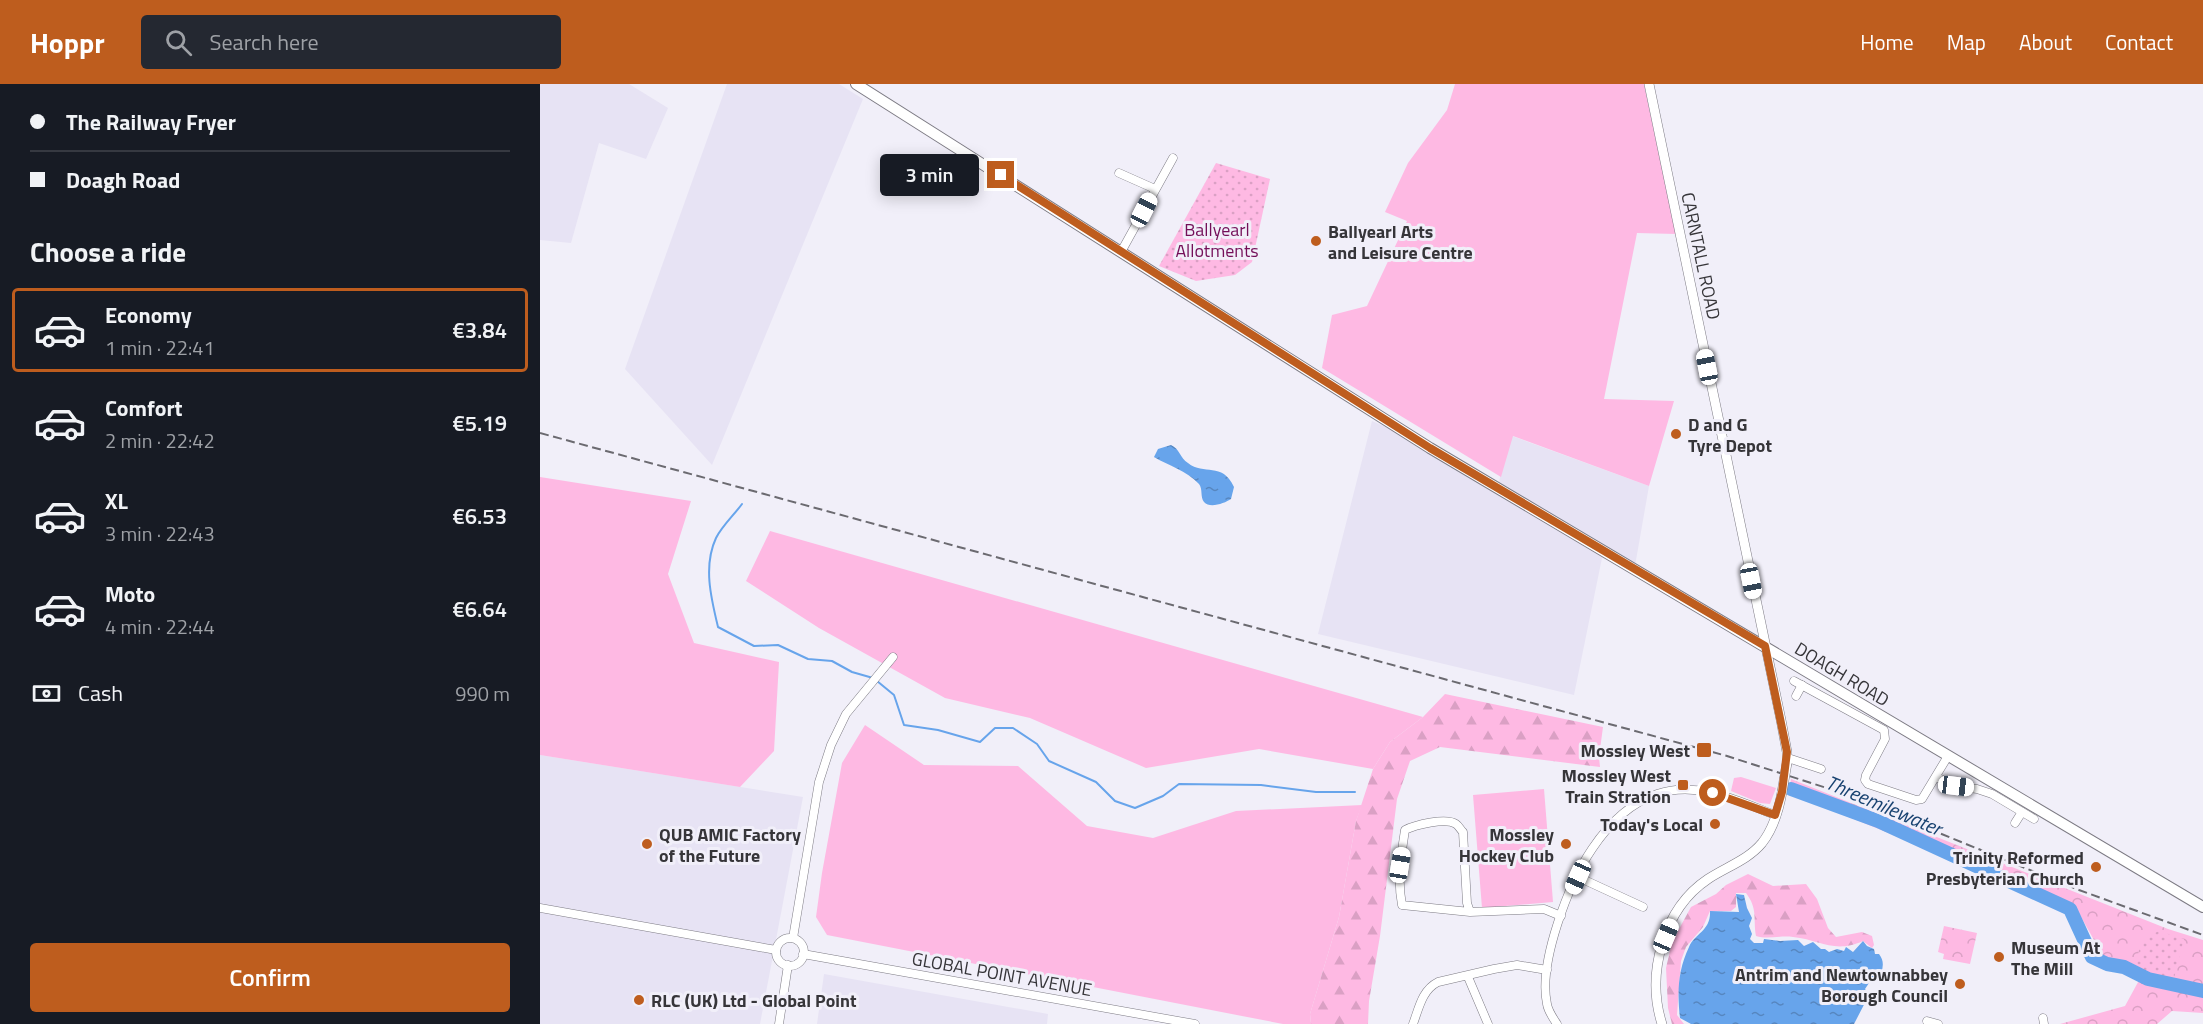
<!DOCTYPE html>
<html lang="en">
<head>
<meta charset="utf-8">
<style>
	body { margin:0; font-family:"Titillium Web",sans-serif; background:#242831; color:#f1f3f6; height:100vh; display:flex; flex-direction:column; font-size:22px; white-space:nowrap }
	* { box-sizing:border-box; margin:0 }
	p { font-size:20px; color:#9ea1a6 }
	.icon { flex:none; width:33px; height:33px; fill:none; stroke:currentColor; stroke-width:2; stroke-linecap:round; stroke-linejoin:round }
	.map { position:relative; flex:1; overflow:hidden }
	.sheet { display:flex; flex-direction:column; background:#171b24; width:540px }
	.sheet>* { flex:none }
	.top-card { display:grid; align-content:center; height:132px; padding:0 30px; background:#171b24 }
	.end { position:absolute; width:27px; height:27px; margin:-14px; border:8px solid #be5d1e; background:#fff; box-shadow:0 0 0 3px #fff }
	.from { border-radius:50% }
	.bubble { position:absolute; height:42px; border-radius:6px; background:#171b24; box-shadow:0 3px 15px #0003; font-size:20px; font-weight:600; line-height:42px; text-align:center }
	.car { position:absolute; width:18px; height:36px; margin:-18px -9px; border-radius:8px; box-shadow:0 0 4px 2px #0007; background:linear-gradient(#fff 24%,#345 0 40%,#fff 0 76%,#345 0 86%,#fff 0) }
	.top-card b { display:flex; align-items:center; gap:21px; height:57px; font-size:22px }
	.top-card b+b { border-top:2px solid #363941 }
	.top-card i { width:15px; height:15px; background:#f1f3f6 }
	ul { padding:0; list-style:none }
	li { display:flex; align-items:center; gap:18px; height:84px; margin:0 12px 9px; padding:0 18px; border:3px solid transparent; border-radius:6px }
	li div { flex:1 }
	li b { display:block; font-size:22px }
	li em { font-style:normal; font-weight:600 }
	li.active { border-color:#be5d1e }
	li>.icon { width:54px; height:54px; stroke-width:1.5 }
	h2 { padding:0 30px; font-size:27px; line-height:72px }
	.pay { display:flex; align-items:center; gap:15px; height:66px; padding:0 30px; font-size:22px }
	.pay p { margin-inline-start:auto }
	.cta { display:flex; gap:12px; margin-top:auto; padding:12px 30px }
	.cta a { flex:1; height:69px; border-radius:6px; background:#be5d1e; color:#fff; font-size:24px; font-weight:600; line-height:69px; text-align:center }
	header { display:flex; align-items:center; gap:36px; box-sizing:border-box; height:84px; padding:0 30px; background:#be5d1e; color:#fff }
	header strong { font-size:28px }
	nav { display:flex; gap:33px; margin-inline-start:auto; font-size:21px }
	.search { width:420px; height:54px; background:#242831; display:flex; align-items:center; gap:15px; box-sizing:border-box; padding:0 21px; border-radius:6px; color:#9ea1a6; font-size:22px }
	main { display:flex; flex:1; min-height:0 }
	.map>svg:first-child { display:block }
	.built { fill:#e7e3f4 }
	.grass { fill:#feb9e3 }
	.forest { fill:url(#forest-firs) }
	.park { fill:url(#park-crowns) }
	.garden { fill:url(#garden-dots) }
	.water { fill:url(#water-ripples) }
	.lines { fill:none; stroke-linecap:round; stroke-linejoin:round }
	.stream { stroke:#67a4eb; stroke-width:2 }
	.river { stroke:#67a4eb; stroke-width:14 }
	.minor-casing { stroke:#7d7b84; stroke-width:9 }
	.tertiary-casing { stroke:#7d7b84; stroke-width:10 }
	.secondary-casing { stroke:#7d7b84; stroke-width:12 }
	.minor { stroke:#fff; stroke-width:8 }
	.tertiary { stroke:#fff; stroke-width:9 }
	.secondary { stroke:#fff; stroke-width:10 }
	.rail { stroke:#6b6a70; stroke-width:2; stroke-dasharray:9 4.5; stroke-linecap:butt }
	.tertiary-bridge-casing { stroke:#7d7b84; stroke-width:10; stroke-linecap:butt }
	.tertiary-bridge { stroke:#fff; stroke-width:9 }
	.route { stroke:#be5d1e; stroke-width:8 }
	.poi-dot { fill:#be5d1e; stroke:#f1eff9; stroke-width:2 }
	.labels { text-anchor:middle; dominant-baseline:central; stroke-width:6; stroke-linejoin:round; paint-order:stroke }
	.park-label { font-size:18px; fill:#740f59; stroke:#f1eff9 }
	.poi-label { font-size:18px; font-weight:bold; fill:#363539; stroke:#f1eff9; text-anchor:end }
	.street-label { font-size:18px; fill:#363539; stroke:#f1eff9 }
	.water-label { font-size:20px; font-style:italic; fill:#184270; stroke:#f1eff9 }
</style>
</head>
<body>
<header>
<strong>Hoppr</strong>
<div class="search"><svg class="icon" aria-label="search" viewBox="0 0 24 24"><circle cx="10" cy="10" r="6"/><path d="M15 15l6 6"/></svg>Search here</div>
<nav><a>Home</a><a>Map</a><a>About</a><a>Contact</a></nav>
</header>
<main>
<section class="sheet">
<div class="top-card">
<b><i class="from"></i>The Railway Fryer</b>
<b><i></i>Doagh Road</b>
</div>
<h2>Choose a ride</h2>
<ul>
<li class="active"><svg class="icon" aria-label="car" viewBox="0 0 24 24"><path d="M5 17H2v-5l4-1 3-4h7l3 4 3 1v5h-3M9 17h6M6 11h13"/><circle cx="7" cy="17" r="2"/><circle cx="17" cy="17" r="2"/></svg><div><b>Economy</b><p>1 min · 22:41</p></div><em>€3.84</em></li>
<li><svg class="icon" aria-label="car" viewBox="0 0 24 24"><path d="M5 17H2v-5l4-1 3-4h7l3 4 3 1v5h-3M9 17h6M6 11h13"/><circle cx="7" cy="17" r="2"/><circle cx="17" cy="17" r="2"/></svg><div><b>Comfort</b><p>2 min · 22:42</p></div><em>€5.19</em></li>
<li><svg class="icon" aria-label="car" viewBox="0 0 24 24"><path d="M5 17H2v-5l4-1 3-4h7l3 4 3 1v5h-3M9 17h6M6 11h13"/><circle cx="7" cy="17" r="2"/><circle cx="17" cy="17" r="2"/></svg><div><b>XL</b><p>3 min · 22:43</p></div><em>€6.53</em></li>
<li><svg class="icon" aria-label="car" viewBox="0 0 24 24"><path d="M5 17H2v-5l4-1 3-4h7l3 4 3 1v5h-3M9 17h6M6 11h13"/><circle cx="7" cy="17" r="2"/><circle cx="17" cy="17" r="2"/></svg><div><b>Moto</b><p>4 min · 22:44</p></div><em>€6.64</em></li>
</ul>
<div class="pay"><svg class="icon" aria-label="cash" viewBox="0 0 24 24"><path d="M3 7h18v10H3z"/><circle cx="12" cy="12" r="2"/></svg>Cash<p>990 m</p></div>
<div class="cta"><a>Confirm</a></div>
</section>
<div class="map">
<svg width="1663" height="940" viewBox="0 0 1663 940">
	<defs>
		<pattern id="forest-firs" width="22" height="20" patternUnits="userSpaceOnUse" patternTransform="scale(1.5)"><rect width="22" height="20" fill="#feb9e3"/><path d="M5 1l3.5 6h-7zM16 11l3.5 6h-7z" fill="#daa0c4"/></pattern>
		<pattern id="park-crowns" width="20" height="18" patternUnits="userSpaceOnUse" patternTransform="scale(1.5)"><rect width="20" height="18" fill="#feb9e3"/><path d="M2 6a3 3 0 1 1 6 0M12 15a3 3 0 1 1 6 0" fill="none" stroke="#daa0c4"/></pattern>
		<pattern id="garden-dots" width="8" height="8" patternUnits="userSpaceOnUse" patternTransform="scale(1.5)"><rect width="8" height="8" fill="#feb9e3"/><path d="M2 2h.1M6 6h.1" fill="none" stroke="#daa0c4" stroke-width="1.8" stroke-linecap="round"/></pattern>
		<pattern id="water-ripples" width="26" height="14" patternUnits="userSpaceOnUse" patternTransform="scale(1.5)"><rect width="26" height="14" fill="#67a4eb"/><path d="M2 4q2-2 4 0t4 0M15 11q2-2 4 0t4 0" fill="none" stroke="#5686bf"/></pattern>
	</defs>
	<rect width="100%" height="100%" fill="#f1eff9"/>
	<!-- built -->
	<g class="built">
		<polygon points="0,0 89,0 128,24 106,75 59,59 31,159 0,156"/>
		<polygon points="187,0 299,0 323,15 172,381 85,285"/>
		<polygon points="832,337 885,360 957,404 972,352 1109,402 1095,482 1062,474 1034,611 778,550"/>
		<polygon points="0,671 263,713 220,940 0,940"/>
		<polygon points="284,890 508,930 507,940 277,940"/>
	</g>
	<!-- grass -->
	<g class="grass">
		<polygon points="915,0 1104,0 1136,150 1097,149 1064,315 1134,317 1109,402 973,352 961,393 782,284 792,231 827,222 867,137 845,128 868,79 907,26"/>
		<polygon points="0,393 151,417 128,490 154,559 239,578 234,667 200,703 0,671"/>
		<polygon points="230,447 883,633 850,658 833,685 719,665 606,684 490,634 405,614 279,544 206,497"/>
		<polygon points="325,641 384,681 478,682 547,742 613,754 696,727 822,721 816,737 799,833 770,930 771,940 743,940 287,851 276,833 282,789 302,679"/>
		<polygon points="1201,693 1236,704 1230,720 1220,719 1191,707 1194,694"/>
		<polygon points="1004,705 1013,818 942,824 933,711"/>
	</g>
	<!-- forest -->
	<g class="forest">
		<polygon points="905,610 1063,643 1059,673 1060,683 900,663 870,677 857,715 840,852 829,917 828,940 771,940 770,930 799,833 816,737 833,685 850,658 883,633"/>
		<path d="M 1208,790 L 1233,802 L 1266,800 L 1277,815 L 1288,844 L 1296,853 L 1322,848 L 1332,852 L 1334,861 L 1332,864 L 1323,857 C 1294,870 1281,856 1253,853 C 1240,851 1228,856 1216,852 C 1213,834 1218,825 1206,809 L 1196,809 L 1196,823 L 1191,827 L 1170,827 L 1163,843 L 1146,863 L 1141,877 L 1137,931 L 1144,940 L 1132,940 L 1128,924 L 1126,884 L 1132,858 L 1151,823 L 1176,810 L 1186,801 Z"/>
	</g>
	<!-- park -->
	<g class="park">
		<polygon points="1251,695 1628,845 1663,856 1663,929 1632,927 1617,940 1520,940 1585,922 1603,889 1563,872 1536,824 1249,709"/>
		<polygon points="1404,842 1437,849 1430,880 1403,875 1404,870 1398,868"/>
	</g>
	<!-- garden -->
	<g class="garden">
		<polygon points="676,79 730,95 712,178 695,191 656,197 619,182"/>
		<polygon points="1619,847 1644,855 1633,898 1603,890 1596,881 1601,856"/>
	</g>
	<!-- water -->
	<g class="water">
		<path d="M 631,361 C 640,365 640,374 648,379 C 664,392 682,377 694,403 L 691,415 C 685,419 670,425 664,418 C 660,413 663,405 659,400 C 646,386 629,382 614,373 L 618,365 Z"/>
		<path d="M 1196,810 L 1204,811 L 1207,824 L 1212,834 L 1209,842 L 1212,850 L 1210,855 L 1214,859 L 1223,859 L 1224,855 L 1240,857 L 1258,856 L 1264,862 L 1273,858 L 1281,865 L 1285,865 L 1289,868 L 1297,865 L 1304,867 L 1306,863 L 1313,868 L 1323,857 L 1327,862 L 1334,865 L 1335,870 L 1339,870 C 1346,879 1342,887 1338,897 L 1331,896 L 1325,905 L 1329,911 L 1314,940 L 1151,940 L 1140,934 C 1137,908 1138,886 1149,863 C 1155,849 1171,847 1170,827 L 1199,828 Z"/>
	</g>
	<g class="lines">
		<!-- stream -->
		<g class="stream">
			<path d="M 202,420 C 194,431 182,442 176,454 C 163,482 171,514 178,543 L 214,562 L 238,561 L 268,575 L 292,577 L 312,588 L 333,594"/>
			<polyline points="337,597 354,611 364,641 398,646 440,658 455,644 473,644 497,660 509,677 556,698 575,717 595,724 623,712 639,700 721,701 776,708 815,708"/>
		</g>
		<!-- river -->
		<polyline class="river" points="1251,705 1338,737 1530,825 1552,873 1567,880 1584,883 1608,895 1663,907"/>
		<!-- minor casing -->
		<g class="minor-casing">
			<g id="minor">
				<polyline points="579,89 615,105"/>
				<polyline points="581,168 633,74"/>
				<polyline points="1254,597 1344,646 1345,655 1326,691 1325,696 1328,700 1376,716 1382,715 1408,672"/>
				<polyline points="1256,612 1262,601"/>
				<polyline points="1248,674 1281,685"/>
				<polyline points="1396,693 1416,702 1437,705 1452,710 1494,735"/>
				<polyline points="1475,739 1482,728"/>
				<polyline points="1038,793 1103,823"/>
				<polyline points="0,824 236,866"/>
				<path d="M 930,828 L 927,819 L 923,748 C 920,745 919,742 916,740 C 906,733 875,741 865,746 C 861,772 857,795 862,821 L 930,828 L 1004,825 L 1021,832"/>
				<polyline points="253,854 279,698 291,661 306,630 353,573"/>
				<circle cx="250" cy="868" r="14"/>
				<polyline points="263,870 655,940"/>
				<polyline points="928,893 948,940"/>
				<polyline points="1503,934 1504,940"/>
				<polyline points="1387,937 1398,940"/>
				<polyline points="239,940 248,881"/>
				<path d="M 873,940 C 879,924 882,906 898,898 L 954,885 L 977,881 L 1007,886"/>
				<path d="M 1017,940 C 1013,934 1008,927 1007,920 C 998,879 1029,799 1052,765 C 1068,741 1090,719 1117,710 C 1157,696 1199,717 1235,731"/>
			</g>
		</g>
		<!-- tertiary casing -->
		<g class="tertiary-casing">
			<g id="tertiary">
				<polyline points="1109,0 1241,636 1247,668 1247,679"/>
				<path d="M 1122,940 C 1106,890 1123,825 1168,795 C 1186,783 1208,776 1222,759 C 1233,745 1239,725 1242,708"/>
			</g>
		</g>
		<!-- secondary casing -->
		<g class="secondary-casing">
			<polyline id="secondary" points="316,0 890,364 1663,823"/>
		</g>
		<!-- minor -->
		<use href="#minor" class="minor"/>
		<!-- tertiary -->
		<use href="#tertiary" class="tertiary"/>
		<!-- secondary -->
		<use href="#secondary" class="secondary"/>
		<!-- rail -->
		<polyline class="rail" points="0,349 1187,672 1296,707 1539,806 1663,851"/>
		<!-- tertiary-bridge casing -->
		<g class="tertiary-bridge-casing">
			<polyline id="tertiary-bridge" points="1242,708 1247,679"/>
		</g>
		<!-- tertiary-bridge -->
		<use href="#tertiary-bridge" class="tertiary-bridge"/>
	</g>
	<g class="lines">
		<!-- route -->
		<polyline class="route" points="461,91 890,364 1225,562 1247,668 1242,708 1235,731 1173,709"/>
	</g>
	<!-- markers -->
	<g class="poi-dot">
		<circle cx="776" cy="157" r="6"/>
		<circle cx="1136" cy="350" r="6"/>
		<rect x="1156" y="658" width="16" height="16" rx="3"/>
		<rect x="1137" y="695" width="12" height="12" rx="3"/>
		<circle cx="1175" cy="740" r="6"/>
		<circle cx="107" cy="760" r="6"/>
		<circle cx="1026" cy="760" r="6"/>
		<circle cx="1556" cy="783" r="6"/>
		<circle cx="1459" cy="873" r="6"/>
		<circle cx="1420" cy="900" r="6"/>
		<circle cx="99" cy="916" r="6"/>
	</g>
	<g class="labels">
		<!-- park labels -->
		<g class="park-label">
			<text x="677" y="145">Ballyearl<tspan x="677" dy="21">Allotments</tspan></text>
		</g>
		<!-- poi labels -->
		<g class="poi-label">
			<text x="788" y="147" text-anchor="start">Ballyearl Arts<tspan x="788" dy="21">and Leisure Centre</tspan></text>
			<text x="1148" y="340" text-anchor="start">D and G<tspan x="1148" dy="21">Tyre Depot</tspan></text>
			<text x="1150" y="666">Mossley West</text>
			<text x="1131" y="691">Mossley West<tspan x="1131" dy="21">Train Stration</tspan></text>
			<text x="1163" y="740">Today's Local</text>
			<text x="119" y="750" text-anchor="start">QUB AMIC Factory<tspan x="119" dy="21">of the Future</tspan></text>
			<text x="1014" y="750">Mossley<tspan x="1014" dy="21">Hockey Club</tspan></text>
			<text x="1544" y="773">Trinity Reformed<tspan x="1544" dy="21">Presbyterian Church</tspan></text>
			<text x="1471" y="863" text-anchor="start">Museum At<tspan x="1471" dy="21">The Mill</tspan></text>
			<text x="1408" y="890">Antrim and Newtownabbey<tspan x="1408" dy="21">Borough Council</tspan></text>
			<text x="111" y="916" text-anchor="start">RLC (UK) Ltd - Global Point</text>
		</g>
		<!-- street labels -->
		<g class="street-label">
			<text transform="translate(1161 172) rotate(78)">CARNTALL ROAD</text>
			<text transform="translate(1302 590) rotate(31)">DOAGH ROAD</text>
			<text transform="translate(462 890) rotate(10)">GLOBAL POINT AVENUE</text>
		</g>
		<!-- water labels -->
		<g class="water-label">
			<text transform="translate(1344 721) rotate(23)">Threemilewater</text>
		</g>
	</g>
</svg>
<i class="end from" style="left:1173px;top:709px"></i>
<i class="end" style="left:461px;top:91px"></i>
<div class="bubble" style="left:340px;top:70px;width:99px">3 min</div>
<i class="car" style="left:604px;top:126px;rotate:27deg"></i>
<i class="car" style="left:1167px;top:283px;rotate:349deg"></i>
<i class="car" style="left:1211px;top:497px;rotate:169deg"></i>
<i class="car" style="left:1416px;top:702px;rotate:97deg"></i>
<i class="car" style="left:860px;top:781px;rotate:9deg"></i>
<i class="car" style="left:1038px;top:793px;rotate:204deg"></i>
<i class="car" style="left:1126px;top:852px;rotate:23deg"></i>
</div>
</main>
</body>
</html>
